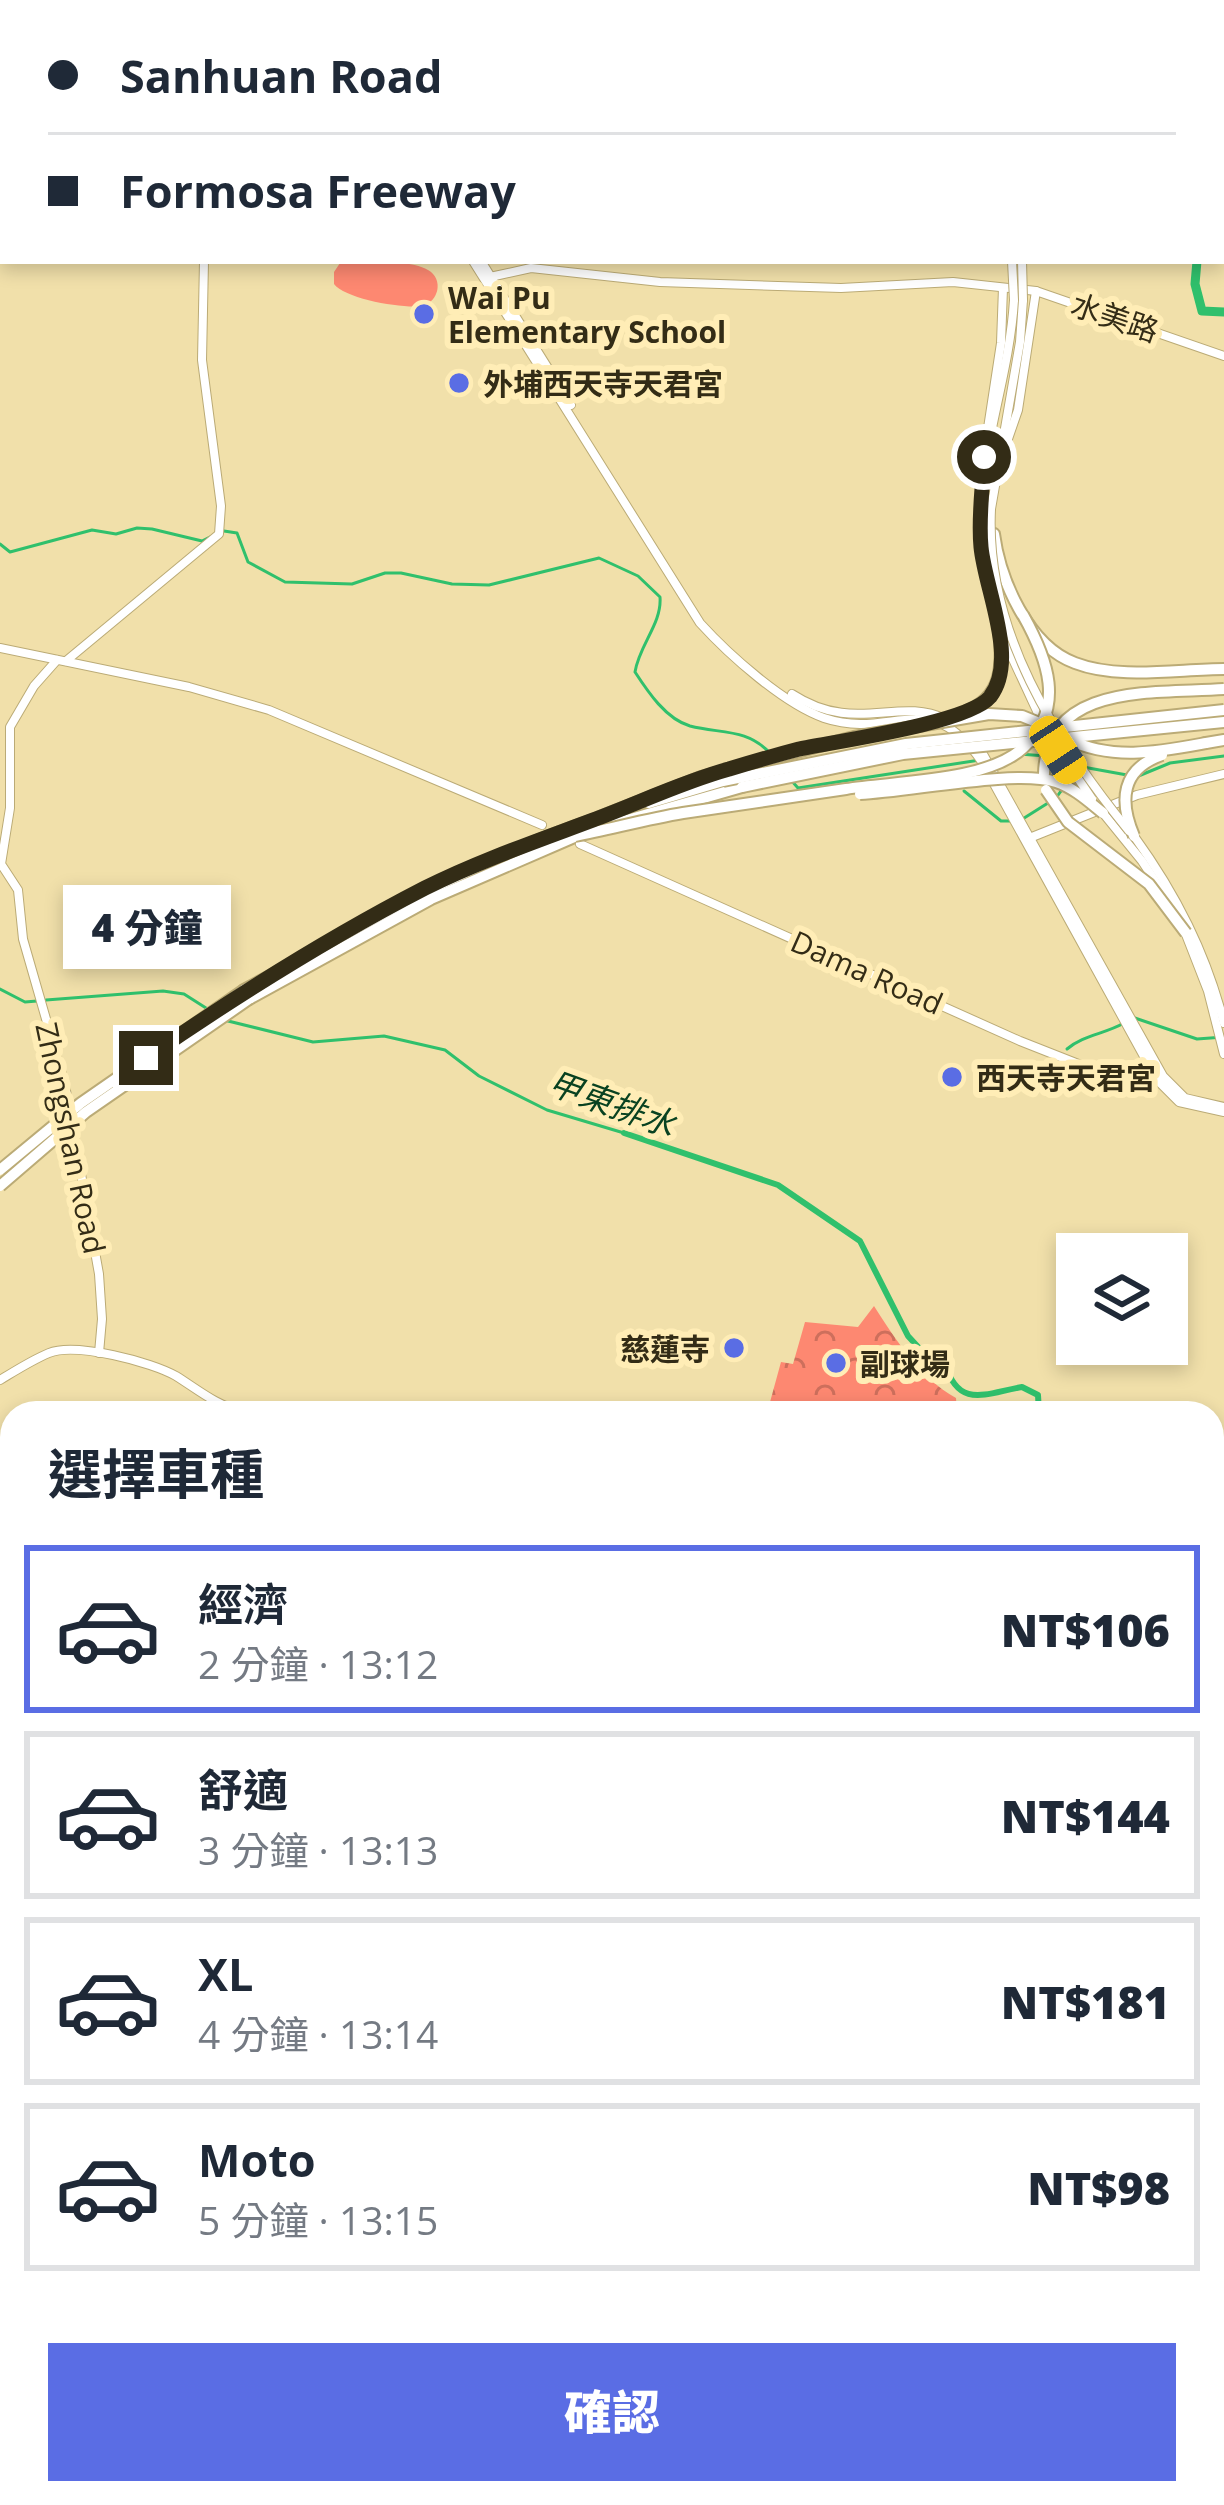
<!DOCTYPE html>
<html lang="zh-TW">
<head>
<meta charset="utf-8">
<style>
	body { margin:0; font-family:"Open Sans","Noto Sans TC",sans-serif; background:#f2f2f3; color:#1f2937; height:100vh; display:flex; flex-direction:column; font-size:45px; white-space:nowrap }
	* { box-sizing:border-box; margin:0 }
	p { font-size:39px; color:#747a83 }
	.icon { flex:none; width:66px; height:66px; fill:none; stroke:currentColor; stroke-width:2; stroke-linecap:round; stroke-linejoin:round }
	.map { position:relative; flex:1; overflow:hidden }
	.details { position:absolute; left:0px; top:1401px; width:1224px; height:1104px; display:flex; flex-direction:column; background:#fff; border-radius:36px 36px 0 0; box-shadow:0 6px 18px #0003 }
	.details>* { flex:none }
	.hud { position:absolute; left:0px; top:0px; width:1224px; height:264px; box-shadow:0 6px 18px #0003; display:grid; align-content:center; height:264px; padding:0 48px; background:#fff }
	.buttons { position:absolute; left:1056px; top:1233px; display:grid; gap:24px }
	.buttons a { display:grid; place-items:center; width:132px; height:132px; border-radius:0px; background:#fff; box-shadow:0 6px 18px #0003; font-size:60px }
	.end { position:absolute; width:54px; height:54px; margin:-27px; border:15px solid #332c16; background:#fff; box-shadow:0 0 0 6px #fff }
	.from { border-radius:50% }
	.bubble { position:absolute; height:84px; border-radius:0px; background:#fff; box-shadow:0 6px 18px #0003; font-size:39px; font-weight:800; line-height:84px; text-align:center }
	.car { position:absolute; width:36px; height:72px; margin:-36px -18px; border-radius:15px; box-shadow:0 0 9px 3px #0007; background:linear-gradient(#f5c518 24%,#345 0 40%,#f5c518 0 76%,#345 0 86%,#f5c518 0) }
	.hud b { display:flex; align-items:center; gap:42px; height:114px; font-size:45px }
	.hud b+b { border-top:3px solid #e0e1e3 }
	.hud i { width:30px; height:30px; background:#1f2937 }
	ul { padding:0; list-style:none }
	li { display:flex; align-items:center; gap:36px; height:168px; margin:0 24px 18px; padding:0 24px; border:6px solid #e0e1e3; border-radius:0px }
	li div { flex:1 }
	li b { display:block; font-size:45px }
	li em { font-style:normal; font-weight:800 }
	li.selected { border-color:#5a6de4 }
	li>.icon { width:108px; height:108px; stroke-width:1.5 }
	h2 { padding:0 48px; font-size:54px; line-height:144px }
	.button { display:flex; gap:24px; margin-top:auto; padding:24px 48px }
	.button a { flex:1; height:138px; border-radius:0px; background:#5a6de4; color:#fff; font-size:48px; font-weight:800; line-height:138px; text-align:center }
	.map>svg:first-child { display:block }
	.green { fill:#fd8871 }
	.forest { fill:url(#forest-firs) }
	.park { fill:url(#park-crowns) }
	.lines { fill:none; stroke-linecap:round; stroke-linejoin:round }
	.stream { stroke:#30c06c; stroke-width:3 }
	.canal { stroke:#30c06c; stroke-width:6 }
	.river { stroke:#30c06c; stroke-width:9 }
	.secondary-casing { stroke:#bbab76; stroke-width:10 }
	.highway-casing { stroke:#bbab76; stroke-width:14 }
	.secondary { stroke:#fff; stroke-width:8 }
	.highway { stroke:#fff; stroke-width:10 }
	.rail-casing { stroke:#978b64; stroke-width:8 }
	.rail { stroke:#ffedb6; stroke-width:3; stroke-dasharray:9; stroke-linecap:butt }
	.secondary-bridge-casing { stroke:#bbab76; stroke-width:10; stroke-linecap:butt }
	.highway-bridge-casing { stroke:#bbab76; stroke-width:14; stroke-linecap:butt }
	.secondary-bridge { stroke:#fff; stroke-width:8 }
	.highway-bridge { stroke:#fff; stroke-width:10 }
	.route { stroke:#332c16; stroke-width:15 }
	.poi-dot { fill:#5a6de4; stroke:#ffedb6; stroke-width:4.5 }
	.labels { text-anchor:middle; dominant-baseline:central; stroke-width:12; stroke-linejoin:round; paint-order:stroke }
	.poi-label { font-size:30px; font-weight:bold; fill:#332c16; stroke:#ffedb6; text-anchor:start }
	.street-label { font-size:30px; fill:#332c16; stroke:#ffedb6 }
	.water-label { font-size:33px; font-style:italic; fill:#094221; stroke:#ffedb6 }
</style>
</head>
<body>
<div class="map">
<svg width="1224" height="2505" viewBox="0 0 1224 2505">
	<defs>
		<pattern id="forest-firs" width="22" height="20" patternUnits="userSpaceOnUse" patternTransform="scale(3)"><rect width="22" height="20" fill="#fd8871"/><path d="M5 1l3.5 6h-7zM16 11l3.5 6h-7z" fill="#cd6f5c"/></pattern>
		<pattern id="park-crowns" width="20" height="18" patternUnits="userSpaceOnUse" patternTransform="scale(3)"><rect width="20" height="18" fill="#fd8871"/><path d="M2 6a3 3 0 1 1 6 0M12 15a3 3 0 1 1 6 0" fill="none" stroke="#cd6f5c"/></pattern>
	</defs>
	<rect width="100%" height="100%" fill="#f1e0aa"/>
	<!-- green -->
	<g class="green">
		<path d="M 336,261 C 359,261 409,259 428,270 C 444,279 439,302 422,306 C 404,309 345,299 334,284 L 334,272 L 340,263 Z"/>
		<polygon points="12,1974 12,2127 0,2145 0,2052 7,2031 0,2030 0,1986 9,1983"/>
	</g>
	<!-- forest -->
	<g class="forest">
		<polygon points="0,1834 12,1836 12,1971 0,1983"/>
		<polygon points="519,2493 795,2493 800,2505 518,2505"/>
	</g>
	<!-- park -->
	<g class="park">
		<path d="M 874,1306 C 896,1340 920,1378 956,1398 L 957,1413 L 767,1413 L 781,1362 L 793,1364 L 805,1322 L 858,1327 Z"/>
		<polygon points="311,2493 474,2493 472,2505 281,2505"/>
	</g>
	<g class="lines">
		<!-- stream -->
		<g class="stream">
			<polyline points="758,0 762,3"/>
			<polyline points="0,185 3,185"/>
			<path d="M 224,531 L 237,533 L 248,562 L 285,582 L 352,584 L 385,573 L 401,573 L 452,584 L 489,585 L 599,558 L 638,576 L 660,597 C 662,624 639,645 635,672 C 648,692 666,719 690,726 C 721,734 746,728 770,753"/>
			<polyline points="0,544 10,552 92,530 116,534 137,528 152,529 202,541 210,537"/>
			<polyline points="1019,754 1046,756 1062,763"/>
			<polyline points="1083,767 1127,775"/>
			<polyline points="1136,777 1170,763 1224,756"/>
			<polyline points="791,780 798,788 980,760"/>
			<polyline points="964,791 1001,821 1011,821"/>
			<polyline points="1056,798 1071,777"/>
			<polyline points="1021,820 1048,803"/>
			<polyline points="0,989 25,1002 37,1001"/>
			<polyline points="46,1000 163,991 184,994 206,1008"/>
			<polyline points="1132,1017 1197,1039 1224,1037"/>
			<polyline points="224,1020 313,1042 384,1036 445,1050 479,1076 547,1110 624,1133"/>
			<path d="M 1067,1049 C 1083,1035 1105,1034 1124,1023"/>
			<polyline points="1212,2487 1224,2480"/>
			<polyline points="808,2493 813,2505"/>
			<polyline points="1197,2505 1205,2493"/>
		</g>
		<!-- canal -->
		<g class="canal">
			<polyline points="126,0 128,3"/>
			<path d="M 624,1133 L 778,1185 L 860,1241 L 908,1336 L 919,1348 L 945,1364 C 959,1410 986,1393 1022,1387 L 1038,1395 L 1039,1413"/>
			<polyline points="1212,1448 1224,1459"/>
		</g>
		<!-- river -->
		<polyline class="river" points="1197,261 1195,284 1202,311 1224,312"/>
		<!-- secondary casing -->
		<g class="secondary-casing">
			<g id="secondary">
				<polyline points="184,0 185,3"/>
				<polyline points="312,0 314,3"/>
				<polyline points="319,0 321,3"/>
				<polyline points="490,0 492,3"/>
				<polyline points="946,0 947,3"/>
				<polyline points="957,0 958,3"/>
				<polyline points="0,23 3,25"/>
				<path d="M 473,261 L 700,623 C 729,655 784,704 824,718 C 893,741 929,684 982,762 L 1157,1080 L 1179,1102 L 1224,1112"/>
				<polyline points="481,261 571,405"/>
				<polyline points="490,277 531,268 660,282 841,288 953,282 1036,291 1224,356"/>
				<polyline points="986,441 1001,343 1003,288"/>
				<polyline points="1000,462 1018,410 1036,291"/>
				<polyline points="991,509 1020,342 1023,300"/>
				<path d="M 999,626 C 985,584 977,540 981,496 C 987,430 1010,367 1014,300"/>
				<polyline points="1004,640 1043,724"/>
				<polyline points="0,648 189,687 269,710 542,825"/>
				<polyline points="57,660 34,686 10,727 10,808 1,864 18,890 23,939 65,1085 99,1274 102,1319 99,1353"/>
				<polyline points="66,661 219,534 221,506 202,360 204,261"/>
				<path d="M 792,694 C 855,735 898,696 945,719"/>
				<polyline points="979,747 1163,1076 1185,1098 1224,1107"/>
				<polyline points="1103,813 1142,861 1176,913"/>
				<path d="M 1134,836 C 1176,894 1206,953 1224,1023"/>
				<polyline points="1032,837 1137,795 1224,774"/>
				<polyline points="580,844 1020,1041 1119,1080 1151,1085 1161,1077"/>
				<polyline points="1185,932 1208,991 1224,1054"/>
				<path d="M 0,1380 C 15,1371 32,1360 49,1353 C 75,1342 152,1362 176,1376 C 197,1389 217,1406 241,1411 L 576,1408 L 622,1413"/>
				<polyline points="1212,1542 1224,1547"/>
				<polyline points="1212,1868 1224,1850"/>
				<polyline points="1212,1921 1224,1929"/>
				<polyline points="206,2493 219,2505"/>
				<polyline points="832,2493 842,2505"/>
				<polyline points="273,2505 306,2493"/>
			</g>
		</g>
		<!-- highway casing -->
		<g class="highway-casing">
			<g id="highway">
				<path d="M 994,534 C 1000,579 1028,646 1075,663 C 1119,680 1178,669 1224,669"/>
				<polyline points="1206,743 1224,740"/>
				<polyline points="649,803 723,781"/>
				<polyline points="613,824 742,787"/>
				<path d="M 244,990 C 363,925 472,860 602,817"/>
				<polyline points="249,999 431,899 579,835"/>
			</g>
		</g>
		<!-- secondary -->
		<use href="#secondary" class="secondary"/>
		<!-- highway -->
		<use href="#highway" class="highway"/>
		<!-- rail casing -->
		<g class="rail-casing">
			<g id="rail">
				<polyline points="1212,2379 1224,2368"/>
				<polyline points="1084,2505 1096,2493"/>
			</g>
		</g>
		<!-- rail -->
		<use href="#rail" class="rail"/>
		<!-- secondary-bridge casing -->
		<g class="secondary-bridge-casing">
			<g id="secondary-bridge">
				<polyline points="1012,261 1014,300"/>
				<polyline points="1022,261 1023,300"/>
				<path d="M 991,509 C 985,630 1055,740 1129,831"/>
				<polyline points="1050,737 1092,799"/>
			</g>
		</g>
		<!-- highway-bridge casing -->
		<g class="highway-bridge-casing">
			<g id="highway-bridge">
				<path d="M 964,712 C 1005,697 1002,663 999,626"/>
				<path d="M 1067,739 C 1113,761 1157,752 1206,743"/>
				<path d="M 1044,774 C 1046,681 1158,694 1224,689"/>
				<polyline points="723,781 906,744 1224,710"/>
				<polyline points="742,787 903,754 1224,722"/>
				<polyline points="1046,790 1068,822 1149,884 1186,933"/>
				<path d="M 860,794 C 910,792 1014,769 1056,782 C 1074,788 1088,801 1103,813"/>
				<polyline points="597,818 701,777 854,737 989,714 1022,716 1044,725"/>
				<path d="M 575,836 C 611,829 647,819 683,813 C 737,805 792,797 846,789 C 896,781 986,782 1023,748 C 1067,708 1047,658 1023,615"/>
				<path d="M 1134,836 C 1119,801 1121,769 1162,755"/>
				<polyline points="0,1170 81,1103 244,990"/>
				<polyline points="0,1186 86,1112 249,999"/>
			</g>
		</g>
		<!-- secondary-bridge -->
		<use href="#secondary-bridge" class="secondary-bridge"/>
		<!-- highway-bridge -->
		<use href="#highway-bridge" class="highway-bridge"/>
	</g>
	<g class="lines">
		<!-- route -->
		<path class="route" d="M 146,1058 C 236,996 328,938 425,888 C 479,861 537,841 593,820 C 639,803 682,782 729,769 C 752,762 776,755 799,749 C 838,741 968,723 990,697 C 1019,660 985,590 981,547 C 978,517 983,487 984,457"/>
	</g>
	<!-- markers -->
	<g class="poi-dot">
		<circle cx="424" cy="314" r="12"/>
		<circle cx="459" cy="383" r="12"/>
		<circle cx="952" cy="1077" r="12"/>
		<circle cx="734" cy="1348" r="12"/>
		<circle cx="836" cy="1363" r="12"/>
	</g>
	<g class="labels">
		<!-- poi labels -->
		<g class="poi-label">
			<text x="448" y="297">Wai Pu<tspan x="448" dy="34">Elementary School</tspan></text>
			<text x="483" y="383">外埔西天寺天君宮</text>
			<text x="976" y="1077">西天寺天君宮</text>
			<text x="710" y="1348" text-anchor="end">慈蓮寺</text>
			<text x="860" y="1363">副球場</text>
		</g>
		<!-- street labels -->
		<g class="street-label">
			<text transform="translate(1115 317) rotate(19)">水美路</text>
			<text transform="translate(867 972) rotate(24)">Dama Road</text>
			<text transform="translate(71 1138) rotate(78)">Zhongshan Road</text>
		</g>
		<!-- water labels -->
		<g class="water-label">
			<text transform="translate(612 1103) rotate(20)">甲東排水</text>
		</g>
	</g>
</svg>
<div class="buttons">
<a><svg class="icon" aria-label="layers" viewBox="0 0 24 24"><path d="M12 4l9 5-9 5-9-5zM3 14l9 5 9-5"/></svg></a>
</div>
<i class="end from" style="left:984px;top:457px"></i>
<i class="end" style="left:146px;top:1058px"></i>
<div class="bubble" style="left:63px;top:885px;width:168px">4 分鐘</div>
<i class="car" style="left:1058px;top:750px;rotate:147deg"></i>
<div class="hud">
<b><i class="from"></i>Sanhuan Road</b>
<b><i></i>Formosa Freeway</b>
</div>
<section class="details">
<h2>選擇車種</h2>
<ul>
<li class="selected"><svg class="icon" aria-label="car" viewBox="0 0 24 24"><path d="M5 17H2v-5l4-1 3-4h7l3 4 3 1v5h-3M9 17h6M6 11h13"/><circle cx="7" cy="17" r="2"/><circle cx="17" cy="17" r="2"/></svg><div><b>經濟</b><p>2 分鐘 · 13:12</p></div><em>NT$106</em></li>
<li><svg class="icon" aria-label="car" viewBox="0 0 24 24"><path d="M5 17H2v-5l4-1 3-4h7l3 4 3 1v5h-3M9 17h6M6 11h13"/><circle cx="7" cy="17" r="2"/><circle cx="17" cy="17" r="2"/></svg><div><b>舒適</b><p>3 分鐘 · 13:13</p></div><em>NT$144</em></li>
<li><svg class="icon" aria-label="car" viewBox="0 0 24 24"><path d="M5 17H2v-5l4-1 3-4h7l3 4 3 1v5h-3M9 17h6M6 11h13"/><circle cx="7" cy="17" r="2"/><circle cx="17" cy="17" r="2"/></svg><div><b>XL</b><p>4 分鐘 · 13:14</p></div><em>NT$181</em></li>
<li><svg class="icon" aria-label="car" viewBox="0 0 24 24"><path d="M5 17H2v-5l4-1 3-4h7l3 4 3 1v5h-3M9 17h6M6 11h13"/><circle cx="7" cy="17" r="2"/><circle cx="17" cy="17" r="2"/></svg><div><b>Moto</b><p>5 分鐘 · 13:15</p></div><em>NT$98</em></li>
</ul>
<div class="button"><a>確認</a></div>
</section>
</div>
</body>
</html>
